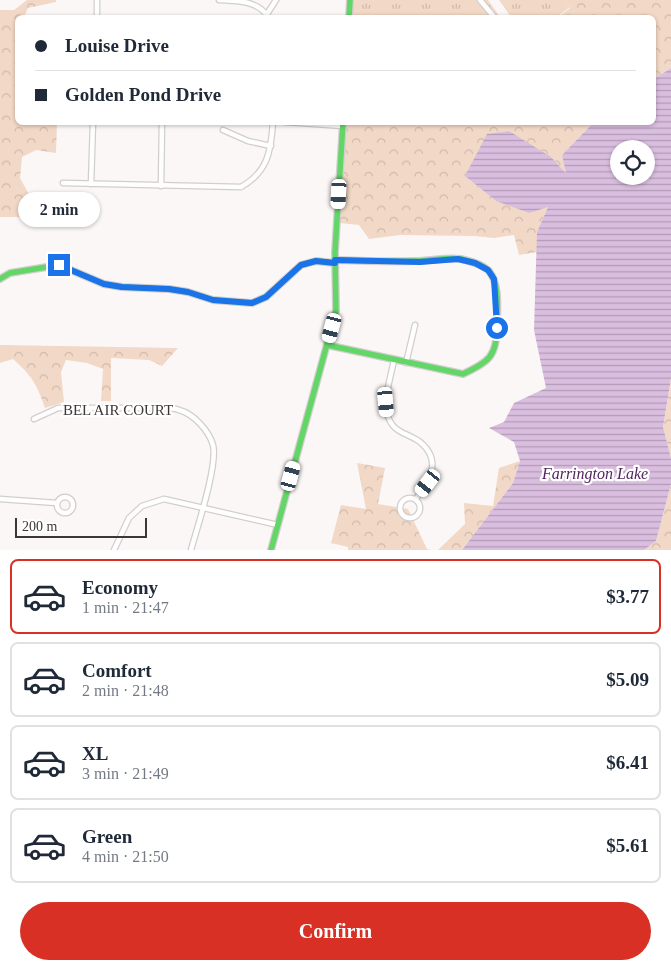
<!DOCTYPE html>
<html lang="en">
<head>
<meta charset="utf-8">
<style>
	body { margin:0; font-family:"Times New Roman",serif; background:#f2f2f3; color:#1f2937; height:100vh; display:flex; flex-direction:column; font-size:19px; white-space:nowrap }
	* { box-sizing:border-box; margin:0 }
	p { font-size:16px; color:#747a83 }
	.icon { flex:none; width:28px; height:28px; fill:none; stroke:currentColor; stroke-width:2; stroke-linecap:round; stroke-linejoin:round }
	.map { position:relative; height:550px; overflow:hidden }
	.side { display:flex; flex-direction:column; background:#fff; flex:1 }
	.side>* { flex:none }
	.hud { position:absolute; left:15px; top:15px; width:641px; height:110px; border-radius:8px; box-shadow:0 1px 4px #0004; display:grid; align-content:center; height:110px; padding:0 20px; background:#fff }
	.fabs { position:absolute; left:610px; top:140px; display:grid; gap:10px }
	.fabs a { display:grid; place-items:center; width:45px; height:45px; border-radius:50%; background:#fff; box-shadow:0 1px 4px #0004; font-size:25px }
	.scale { position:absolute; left:15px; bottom:12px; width:132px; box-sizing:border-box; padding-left:5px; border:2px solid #3d3637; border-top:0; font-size:14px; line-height:18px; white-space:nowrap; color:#3d3637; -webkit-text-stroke:4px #fff; paint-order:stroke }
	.end { position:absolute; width:22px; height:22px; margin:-11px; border:6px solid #1a73e8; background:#fff; box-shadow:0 0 0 2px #fff }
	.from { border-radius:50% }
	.bubble { position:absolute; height:35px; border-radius:18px; background:#fff; box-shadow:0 1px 4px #0004; font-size:16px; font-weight:700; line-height:35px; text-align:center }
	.car { position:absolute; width:15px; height:30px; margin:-15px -8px; border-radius:6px; box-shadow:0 0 4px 1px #0007; background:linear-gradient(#fff 24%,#345 0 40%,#fff 0 76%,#345 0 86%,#fff 0) }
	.hud b { display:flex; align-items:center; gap:18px; height:48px; font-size:19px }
	.hud b+b { border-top:1px solid #e0e1e3 }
	.hud i { width:12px; height:12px; background:#1f2937 }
	ul { padding:9px 0 0; list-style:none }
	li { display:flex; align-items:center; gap:15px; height:75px; margin:0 10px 8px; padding:0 10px; border:2px solid #e0e1e3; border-radius:8px }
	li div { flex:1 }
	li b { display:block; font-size:19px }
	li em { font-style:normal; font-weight:700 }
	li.selected { border-color:#d93025 }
	li>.icon { width:45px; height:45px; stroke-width:1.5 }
	.button { display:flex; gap:10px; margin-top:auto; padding:10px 20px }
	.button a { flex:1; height:58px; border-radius:30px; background:#d93025; color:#fff; font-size:20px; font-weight:700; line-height:58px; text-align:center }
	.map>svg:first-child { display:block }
	.forest { fill:url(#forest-crowns) }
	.park { fill:url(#park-tufts) }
	.water { fill:url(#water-rules); fill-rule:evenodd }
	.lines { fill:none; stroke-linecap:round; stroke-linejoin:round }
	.street-casing { stroke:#d3cece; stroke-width:7 }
	.fast-casing { stroke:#d3cece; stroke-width:8 }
	.street { stroke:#fffefe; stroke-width:4.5 }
	.fast { stroke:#63d668; stroke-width:5.5 }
	.route { stroke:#1a73e8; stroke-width:6 }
	.labels { text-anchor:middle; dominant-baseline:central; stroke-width:4.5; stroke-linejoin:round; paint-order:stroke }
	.street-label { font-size:15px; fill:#3d3637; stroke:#fff }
	.water-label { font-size:16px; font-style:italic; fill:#52255f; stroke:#fff }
</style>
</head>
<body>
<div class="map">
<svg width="671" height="550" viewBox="0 0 671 550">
	<defs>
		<pattern id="forest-crowns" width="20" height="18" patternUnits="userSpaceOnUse" patternTransform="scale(1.25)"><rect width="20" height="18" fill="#f2d8c6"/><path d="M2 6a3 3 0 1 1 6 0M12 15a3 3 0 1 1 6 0" fill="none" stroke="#d0baab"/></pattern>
		<pattern id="park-tufts" width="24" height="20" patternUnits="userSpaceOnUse" patternTransform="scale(1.25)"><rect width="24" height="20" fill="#f2d8c6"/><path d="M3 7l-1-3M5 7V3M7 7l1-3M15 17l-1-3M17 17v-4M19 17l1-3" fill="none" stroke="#d0baab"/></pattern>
		<pattern id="water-rules" width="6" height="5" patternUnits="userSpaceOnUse" patternTransform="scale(1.25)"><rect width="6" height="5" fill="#dabee0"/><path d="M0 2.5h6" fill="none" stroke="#b29bb6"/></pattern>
	</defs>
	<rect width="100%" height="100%" fill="#fcf7f7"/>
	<!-- forest -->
	<g class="forest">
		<polygon points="27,0 56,0 56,2 28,8 24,17 18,18 18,122 57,123 56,153 36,150 22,157 20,178 32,200 59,203 59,217 0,217 0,10 14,10"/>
		<polygon points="566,0 671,0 671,68 654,79 654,18 557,18 570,8"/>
		<polygon points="384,122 593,123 562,155 567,174 551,157 465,176 496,201 548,207 537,232 537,252 519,255 514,235 494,238 474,236 400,235 369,239 359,225 340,223 341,125"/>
		<path d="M 0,345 L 178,348 L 162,366 L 149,360 L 111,358 L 111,401 L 101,401 L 103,369 L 87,363 L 66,360 L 61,372 L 64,402 L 45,408 C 37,384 31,375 13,359 L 0,363 Z"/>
		<polygon points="671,378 671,458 663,427"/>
		<polygon points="520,461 513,483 462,550 438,550 465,524 464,503 493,506 499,468"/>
		<polygon points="357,463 385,468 378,504 408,509 427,549 431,550 348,550 348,547 331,543 341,505 366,509"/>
		<polygon points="671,484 671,550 644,550 656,541"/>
	</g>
	<!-- park -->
	<g class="park">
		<polygon points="353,0 488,0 500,17 351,18"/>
		<polygon points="499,0 566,0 570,7 557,17 511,17"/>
	</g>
	<!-- water -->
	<path class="water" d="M 671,68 L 671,378 L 663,427 L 671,458 L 671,484 L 656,541 L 644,550 L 462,550 L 513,483 L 520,461 L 514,442 L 489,428 L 504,422 L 514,403 L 546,388 L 534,330 L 537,232 L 548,207 L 529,213 L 496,201 L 465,176 L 487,134 L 509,131 L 551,157 L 566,173 L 562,155 L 593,123 L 654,122 L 654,79 ZM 619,149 L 646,149 L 646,176 L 619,176 Z"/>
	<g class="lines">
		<!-- street casing -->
		<g class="street-casing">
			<g id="street">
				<path d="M 219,0 C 238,1 258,0 269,18"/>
				<polyline points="480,0 495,18"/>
				<polyline points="267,14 276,0"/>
				<polyline points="97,18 97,0"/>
				<polyline points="285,122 343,126"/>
				<polyline points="223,130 248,141 271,146"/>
				<path d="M 63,183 L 241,187 C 268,172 271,151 273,122"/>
				<polyline points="91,184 93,122"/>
				<polyline points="161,186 162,122"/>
				<path d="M 394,360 C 391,376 384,396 387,413 C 392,434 407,432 420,442 C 443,461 429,481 416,499"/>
				<polyline points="406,363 415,325"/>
				<path d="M 34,419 L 58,408 L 164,408 C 169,408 175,408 179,410 C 194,414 209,431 213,445 C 218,465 197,528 191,550"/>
				<circle cx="65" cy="505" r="8"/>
				<circle cx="410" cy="508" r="10"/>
				<polyline points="0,499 57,503"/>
				<polyline points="114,550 129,518 142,506 164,499 278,525"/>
			</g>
		</g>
		<!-- fast casing -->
		<g class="fast-casing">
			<g id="fast">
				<polyline points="349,18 350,0"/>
				<polyline points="0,279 10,273 59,265 104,284 122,287 169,289 188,292 213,300 252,303 266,297 301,265 316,261 335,263"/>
				<path d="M 327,345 L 463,374 C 489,362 497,356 497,326 C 497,310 500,284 489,271 C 482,264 470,261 461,259 C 446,257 430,261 415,261 C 388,262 362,261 335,260"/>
				<polyline points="271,550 336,311 335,252 343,122"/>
			</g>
		</g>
		<!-- street -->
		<use href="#street" class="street"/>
		<!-- fast -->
		<use href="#fast" class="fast"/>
	</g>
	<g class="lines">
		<!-- route -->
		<polyline class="route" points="59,265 104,284 122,287 169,289 188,292 213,300 252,303 266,297 301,265 316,261 335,263 335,260 420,262 458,259 475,263 488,270 494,279 497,328"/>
	</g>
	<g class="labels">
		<!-- street labels -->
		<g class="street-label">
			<text x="118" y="410">BEL AIR COURT</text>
		</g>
		<!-- water labels -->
		<g class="water-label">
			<text x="595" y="473">Farrington Lake</text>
		</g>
	</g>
</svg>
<div class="fabs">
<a><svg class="icon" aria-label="locate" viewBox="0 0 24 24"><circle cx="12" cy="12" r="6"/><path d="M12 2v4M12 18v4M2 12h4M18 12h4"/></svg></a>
</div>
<div class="scale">200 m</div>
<i class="end from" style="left:497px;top:328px"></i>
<i class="end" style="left:59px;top:265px"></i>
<div class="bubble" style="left:18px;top:192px;width:82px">2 min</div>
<i class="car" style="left:339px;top:194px;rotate:183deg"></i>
<i class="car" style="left:332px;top:328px;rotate:195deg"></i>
<i class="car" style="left:386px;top:402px;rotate:175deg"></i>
<i class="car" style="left:291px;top:476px;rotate:15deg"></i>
<i class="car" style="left:428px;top:483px;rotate:218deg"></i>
<div class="hud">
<b><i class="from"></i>Louise Drive</b>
<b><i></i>Golden Pond Drive</b>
</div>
</div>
<section class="side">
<ul>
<li class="selected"><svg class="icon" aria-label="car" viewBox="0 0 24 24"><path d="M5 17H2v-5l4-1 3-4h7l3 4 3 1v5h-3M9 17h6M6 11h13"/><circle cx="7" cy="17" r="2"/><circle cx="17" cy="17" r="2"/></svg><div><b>Economy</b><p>1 min · 21:47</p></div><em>$3.77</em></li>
<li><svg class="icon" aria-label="car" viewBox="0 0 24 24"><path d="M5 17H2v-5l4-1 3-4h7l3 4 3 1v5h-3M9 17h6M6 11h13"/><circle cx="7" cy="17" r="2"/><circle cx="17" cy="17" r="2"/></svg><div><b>Comfort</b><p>2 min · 21:48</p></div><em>$5.09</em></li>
<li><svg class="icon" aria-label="car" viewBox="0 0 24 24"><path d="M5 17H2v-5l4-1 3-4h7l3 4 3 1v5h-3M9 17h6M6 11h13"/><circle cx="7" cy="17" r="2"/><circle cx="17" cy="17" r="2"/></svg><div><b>XL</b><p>3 min · 21:49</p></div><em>$6.41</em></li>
<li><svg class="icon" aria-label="car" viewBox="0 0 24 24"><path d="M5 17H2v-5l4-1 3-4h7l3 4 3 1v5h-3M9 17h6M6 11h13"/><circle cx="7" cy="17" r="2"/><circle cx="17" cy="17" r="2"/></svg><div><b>Green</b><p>4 min · 21:50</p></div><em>$5.61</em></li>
</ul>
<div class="button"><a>Confirm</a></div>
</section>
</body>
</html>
